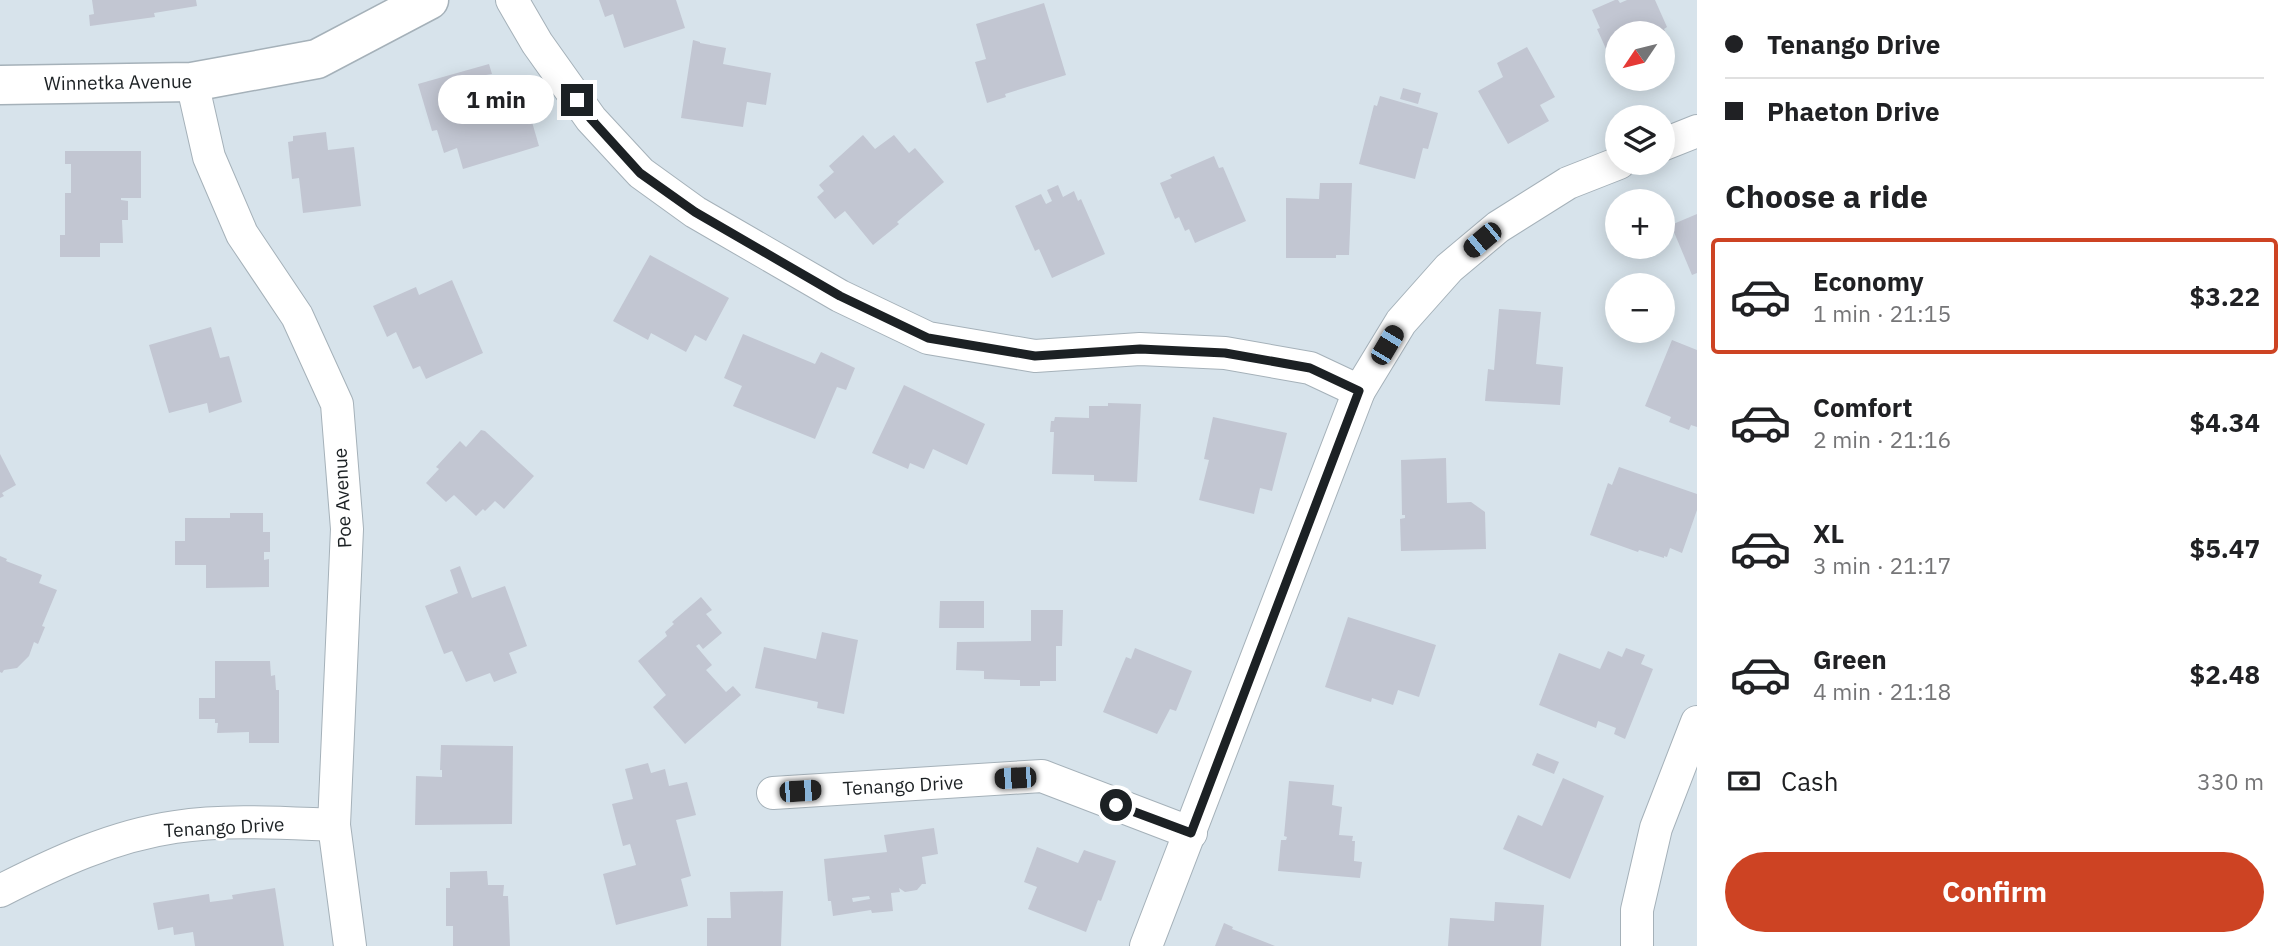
<!DOCTYPE html>
<html lang="en">
<head>
<meta charset="utf-8">
<style>
	body { margin:0; font-family:"IBM Plex Sans",sans-serif; background:#f6f6f6; color:#202124; height:100vh; display:flex; flex-direction:column; font-size:26px; white-space:nowrap }
	* { box-sizing:border-box; margin:0 }
	p { font-size:23px; color:#757577 }
	.icon { flex:none; width:38px; height:38px; fill:none; stroke:currentColor; stroke-width:2; stroke-linecap:round; stroke-linejoin:round }
	.map { position:relative; flex:1; overflow:hidden }
	.side { display:flex; flex-direction:column; background:#fff; width:595px }
	.side>* { flex:none }
	.banner { display:grid; align-content:center; height:154px; padding:0 28px; background:#fff }
	.needle { width:46px; rotate:235deg }
	.controls { position:absolute; left:1605px; top:21px; display:grid; gap:14px }
	.controls a { display:grid; place-items:center; width:70px; height:70px; border-radius:50%; background:#fff; box-shadow:0 4px 18px #0003; font-size:35px }
	.end { position:absolute; width:32px; height:32px; margin:-16px; border:9px solid #1c2124; background:#fff; box-shadow:0 0 0 4px #fff }
	.from { border-radius:50% }
	.bubble { position:absolute; height:49px; border-radius:24px; background:#fff; box-shadow:0 4px 18px #0003; font-size:23px; font-weight:700; line-height:49px; text-align:center }
	.car { position:absolute; width:21px; height:42px; margin:-21px -10px; border-radius:9px; box-shadow:0 0 5px 2px #0007; background:linear-gradient(#222 24%,#8ab4d8 0 40%,#222 0 76%,#8ab4d8 0 86%,#222 0) }
	.banner b { display:flex; align-items:center; gap:24px; height:66px; font-size:26px }
	.banner b+b { border-top:2px solid #e0e0e0 }
	.banner i { width:18px; height:18px; background:#202124 }
	ul { padding:0; list-style:none }
	li { display:flex; align-items:center; gap:21px; height:116px; margin:0 14px 10px; padding:0 14px; border:4px solid transparent; border-radius:7px }
	li div { flex:1 }
	li b { display:block; font-size:26px }
	li em { font-style:normal; font-weight:700 }
	li.selected { border-color:#cd4323 }
	li>.icon { width:63px; height:63px; stroke-width:1.5 }
	h2 { padding:0 28px; font-size:32px; line-height:84px }
	.pay { display:flex; align-items:center; gap:18px; height:77px; padding:0 28px; font-size:26px }
	.pay p { margin-inline-start:auto }
	.button { display:flex; gap:14px; margin-top:auto; padding:14px 28px }
	.button a { flex:1; height:80px; border-radius:42px; background:#cd4323; color:#fff; font-size:28px; font-weight:700; line-height:80px; text-align:center }
	main { display:flex; flex:1; min-height:0 }
	.map>svg:first-child { display:block }
	.building { fill:#c2c6d2; fill-rule:evenodd }
	.lines { fill:none; stroke-linecap:round; stroke-linejoin:round }
	.street-casing { stroke:#a5b1b9; stroke-width:34 }
	.secondary-casing { stroke:#a5b1b9; stroke-width:41 }
	.street { stroke:#fff; stroke-width:32 }
	.secondary { stroke:#fff; stroke-width:38 }
	.route { stroke:#1c2124; stroke-width:9 }
	.labels { text-anchor:middle; dominant-baseline:central; stroke-width:5; stroke-linejoin:round; paint-order:stroke }
	.street-label { font-size:19px; fill:#1c2124; stroke:#fff }
</style>
</head>
<body>
<main>
<div class="map">
<svg width="1697" height="946" viewBox="0 0 1697 946">
	<rect width="100%" height="100%" fill="#d7e3eb"/>
	<!-- building -->
	<g class="building">
		<polygon points="92,0 196,0 197,6 154,13 155,17 90,26 89,15 94,14"/>
		<polygon points="599,0 676,0 685,28 624,48 613,14 605,17"/>
		<polygon points="1615,0 1618,0 1620,3 1627,0 1655,0 1667,27 1664,29 1671,43 1662,46 1662,33 1617,33 1617,73 1597,29 1600,28 1592,10"/>
		<polygon points="1044,3 1066,75 1005,94 1006,97 987,103 975,62 986,59 976,24"/>
		<polygon points="693,40 700,42 700,43 726,48 723,64 771,73 766,105 747,102 743,127 681,118"/>
		<polygon points="1527,47 1555,97 1540,105 1549,121 1508,144 1478,91 1503,77 1497,63"/>
		<polygon points="489,64 492,74 486,75 495,107 525,98 539,146 463,169 457,148 444,153 437,130 432,131 418,84"/>
		<polygon points="1620,79 1636,79 1622,85"/>
		<polygon points="1403,88 1421,93 1418,104 1400,99"/>
		<polygon points="1380,96 1438,113 1428,149 1423,148 1415,179 1359,164 1374,105 1377,106"/>
		<polygon points="326,132 328,150 354,147 361,206 303,213 299,178 292,179 288,142 293,141 293,136"/>
		<polygon points="863,135 875,149 894,135 909,153 915,148 944,182 897,222 899,224 873,245 845,211 835,219 817,197 824,191 819,185 834,172 829,166"/>
		<polygon points="65,151 141,151 141,198 121,198 121,200 128,201 128,220 122,220 123,243 100,243 100,257 60,257 60,235 65,235 65,193 71,193 71,164 65,164"/>
		<polygon points="1214,156 1219,168 1223,167 1246,221 1195,243 1189,229 1185,231 1179,217 1175,219 1160,183 1172,178 1170,175"/>
		<polygon points="1320,183 1352,183 1349,255 1336,255 1336,258 1286,258 1286,198 1319,199"/>
		<polygon points="1058,185 1063,197 1074,191 1078,201 1081,199 1105,254 1052,278 1039,249 1035,251 1015,206 1041,194 1046,204 1052,201 1047,190"/>
		<polygon points="1697,214 1697,273 1692,275 1671,225"/>
		<polygon points="650,255 729,298 706,341 695,335 686,352 651,333 648,340 613,321"/>
		<polygon points="452,280 483,353 426,379 420,366 413,369 396,332 387,337 373,306 416,287 419,295"/>
		<polygon points="1499,309 1541,312 1536,364 1563,367 1560,405 1485,401 1488,369 1494,370"/>
		<polygon points="211,327 220,358 229,356 242,402 209,413 207,403 169,413 149,345"/>
		<polygon points="743,334 815,364 821,352 855,368 846,390 837,387 815,439 733,406 742,386 724,378"/>
		<polygon points="1672,340 1697,350 1697,427 1691,425 1689,430 1669,422 1671,417 1645,406"/>
		<polygon points="904,385 985,424 967,465 933,449 924,469 910,463 908,469 872,453"/>
		<polygon points="1108,403 1141,404 1137,482 1094,481 1094,475 1052,474 1054,432 1050,432 1051,421 1054,421 1055,417 1089,418 1089,406 1108,406"/>
		<polygon points="1213,417 1287,433 1272,491 1260,488 1254,514 1199,500 1209,460 1204,459"/>
		<polygon points="481,430 485,431 534,476 504,509 495,501 485,511 483,509 476,516 454,495 446,502 426,483 439,469 436,467 460,441 466,447"/>
		<polygon points="0,454 16,485 2,493 4,496 0,498"/>
		<polygon points="1446,458 1447,503 1471,502 1485,512 1486,549 1401,551 1400,519 1405,518 1405,515 1402,515 1401,460"/>
		<polygon points="1619,467 1697,494 1697,510 1682,553 1670,548 1667,557 1664,556 1664,558 1639,550 1638,552 1590,535 1608,483 1612,485"/>
		<polygon points="230,513 263,513 263,532 270,532 270,552 264,552 264,560 269,559 269,587 206,588 206,565 175,565 175,541 185,541 185,518 230,518"/>
		<polygon points="0,556 7,559 6,561 42,575 39,583 57,590 42,626 45,627 38,644 34,642 29,656 17,668 4,670 2,673 0,672"/>
		<polygon points="460,566 472,598 505,586 527,646 509,653 517,673 494,682 490,673 466,682 452,651 444,654 425,606 458,593 450,570"/>
		<polygon points="701,597 712,610 706,614 722,633 703,649 699,644 696,646 712,665 706,670 726,692 733,686 741,695 685,744 653,707 666,695 638,661 667,636 665,632 674,624 672,622"/>
		<polygon points="940,601 984,601 984,628 939,628"/>
		<polygon points="1031,610 1063,610 1062,646 1056,646 1056,681 1040,681 1040,686 1020,686 1020,680 984,679 984,671 956,670 957,642 1031,641"/>
		<polygon points="1348,617 1436,645 1419,697 1398,690 1393,705 1372,698 1371,702 1325,687"/>
		<polygon points="822,632 858,640 844,714 817,708 818,702 755,688 764,647 816,659"/>
		<polygon points="1135,648 1192,671 1176,711 1170,709 1157,734 1103,712 1126,657 1131,659"/>
		<polygon points="1626,648 1645,655 1641,664 1653,669 1625,739 1614,734 1616,728 1598,721 1596,728 1539,705 1559,653 1600,669 1608,651 1622,657"/>
		<polygon points="215,661 270,661 271,676 275,675 276,690 279,690 279,743 249,743 249,732 217,733 218,723 215,723 215,719 199,719 199,698 215,698"/>
		<polygon points="441,745 513,746 512,824 415,825 416,776 442,777 442,770 440,770"/>
		<polygon points="1537,753 1559,762 1554,774 1532,765"/>
		<polygon points="648,763 651,773 665,769 669,786 687,782 696,815 676,820 691,876 681,879 688,906 616,925 603,874 636,865 630,844 623,846 612,804 633,799 625,769"/>
		<polygon points="1563,778 1604,796 1570,879 1503,849 1518,815 1542,826"/>
		<polygon points="1289,781 1334,785 1332,805 1342,807 1339,835 1353,836 1352,841 1355,841 1354,861 1362,862 1360,878 1278,871 1281,840 1286,840 1287,837 1284,836"/>
		<path d="M 934,828 L 938,854 L 922,857 L 926,884 L 922,884 L 917,890 L 905,892 L 899,888 L 900,892 L 891,893 L 893,911 L 872,913 L 871,910 L 833,916 L 831,901 L 828,901 L 824,859 L 887,852 L 884,835 ZM 869,896 L 870,899 L 853,902 L 852,898 Z"/>
		<polygon points="1037,847 1078,863 1084,850 1116,861 1101,901 1098,900 1086,932 1028,909 1037,887 1024,882"/>
		<polygon points="487,871 488,885 504,885 503,896 508,896 510,946 453,946 453,926 446,926 446,888 450,888 450,872"/>
		<polygon points="275,888 284,946 195,946 193,932 174,935 173,927 158,930 153,903 209,894 210,902 233,899 232,895"/>
		<polygon points="783,891 781,946 707,946 707,918 731,918 730,892"/>
		<polygon points="1495,902 1544,905 1541,946 1448,946 1450,918 1494,921"/>
		<polygon points="1224,923 1233,927 1232,929 1275,946 1215,946"/>
	</g>
	<g class="lines">
		<!-- street casing -->
		<g class="street-casing">
			<g id="street">
				<polyline points="512,0 537,43 591,119 641,173 695,212 840,296 928,338 1035,356 1140,349 1225,353 1310,368 1359,391"/>
				<polyline points="192,82 209,157 242,234 297,316 337,404 347,529 334,825 350,946"/>
				<polyline points="1662,145 1697,131"/>
				<polyline points="773,793 1042,776 1191,833"/>
				<path d="M 0,891 C 55,863 113,836 175,827 C 227,819 282,823 334,825"/>
				<polyline points="1146,946 1359,391 1401,322 1449,268 1498,227 1568,183 1619,163"/>
				<polyline points="1637,946 1637,910 1656,828 1697,722"/>
			</g>
		</g>
		<!-- secondary casing -->
		<g class="secondary-casing">
			<polyline id="secondary" points="0,85 192,82 317,59 429,0"/>
		</g>
		<!-- street -->
		<use href="#street" class="street"/>
		<!-- secondary -->
		<use href="#secondary" class="secondary"/>
	</g>
	<g class="lines">
		<!-- route -->
		<polyline class="route" points="577,100 591,119 640,173 695,212 840,296 928,338 1035,356 1140,349 1225,353 1310,368 1359,391 1191,833 1116,805"/>
	</g>
	<g class="labels">
		<!-- street labels -->
		<g class="street-label">
			<text transform="translate(118 82) rotate(-1)">Winnetka Avenue</text>
			<text transform="translate(342 498) rotate(-93)">Poe Avenue</text>
			<text transform="translate(903 785) rotate(-3)">Tenango Drive</text>
			<text transform="translate(224 827) rotate(-3)">Tenango Drive</text>
		</g>
	</g>
</svg>
<div class="controls">
<a><svg class="needle" viewBox="-14 -14 28 28"><path d="M0-13l5 13h-10z" fill="#e53935"/><path d="M0 13l5-13h-10z" fill="#757577"/></svg></a>
<a><svg class="icon" aria-label="layers" viewBox="0 0 24 24"><path d="M12 4l9 5-9 5-9-5zM3 14l9 5 9-5"/></svg></a>
<a>+</a>
<a>−</a>
</div>
<i class="end from" style="left:1116px;top:805px"></i>
<i class="end" style="left:577px;top:100px"></i>
<div class="bubble" style="left:438px;top:75px;width:116px">1 min</div>
<i class="car" style="left:1482px;top:240px;rotate:230deg"></i>
<i class="car" style="left:1387px;top:345px;rotate:31deg"></i>
<i class="car" style="left:1015px;top:778px;rotate:267deg"></i>
<i class="car" style="left:800px;top:791px;rotate:86deg"></i>
</div>
<section class="side">
<div class="banner">
<b><i class="from"></i>Tenango Drive</b>
<b><i></i>Phaeton Drive</b>
</div>
<h2>Choose a ride</h2>
<ul>
<li class="selected"><svg class="icon" aria-label="car" viewBox="0 0 24 24"><path d="M5 17H2v-5l4-1 3-4h7l3 4 3 1v5h-3M9 17h6M6 11h13"/><circle cx="7" cy="17" r="2"/><circle cx="17" cy="17" r="2"/></svg><div><b>Economy</b><p>1 min · 21:15</p></div><em>$3.22</em></li>
<li><svg class="icon" aria-label="car" viewBox="0 0 24 24"><path d="M5 17H2v-5l4-1 3-4h7l3 4 3 1v5h-3M9 17h6M6 11h13"/><circle cx="7" cy="17" r="2"/><circle cx="17" cy="17" r="2"/></svg><div><b>Comfort</b><p>2 min · 21:16</p></div><em>$4.34</em></li>
<li><svg class="icon" aria-label="car" viewBox="0 0 24 24"><path d="M5 17H2v-5l4-1 3-4h7l3 4 3 1v5h-3M9 17h6M6 11h13"/><circle cx="7" cy="17" r="2"/><circle cx="17" cy="17" r="2"/></svg><div><b>XL</b><p>3 min · 21:17</p></div><em>$5.47</em></li>
<li><svg class="icon" aria-label="car" viewBox="0 0 24 24"><path d="M5 17H2v-5l4-1 3-4h7l3 4 3 1v5h-3M9 17h6M6 11h13"/><circle cx="7" cy="17" r="2"/><circle cx="17" cy="17" r="2"/></svg><div><b>Green</b><p>4 min · 21:18</p></div><em>$2.48</em></li>
</ul>
<div class="pay"><svg class="icon" aria-label="cash" viewBox="0 0 24 24"><path d="M3 7h18v10H3z"/><circle cx="12" cy="12" r="2"/></svg>Cash<p>330 m</p></div>
<div class="button"><a>Confirm</a></div>
</section>
</main>
</body>
</html>
